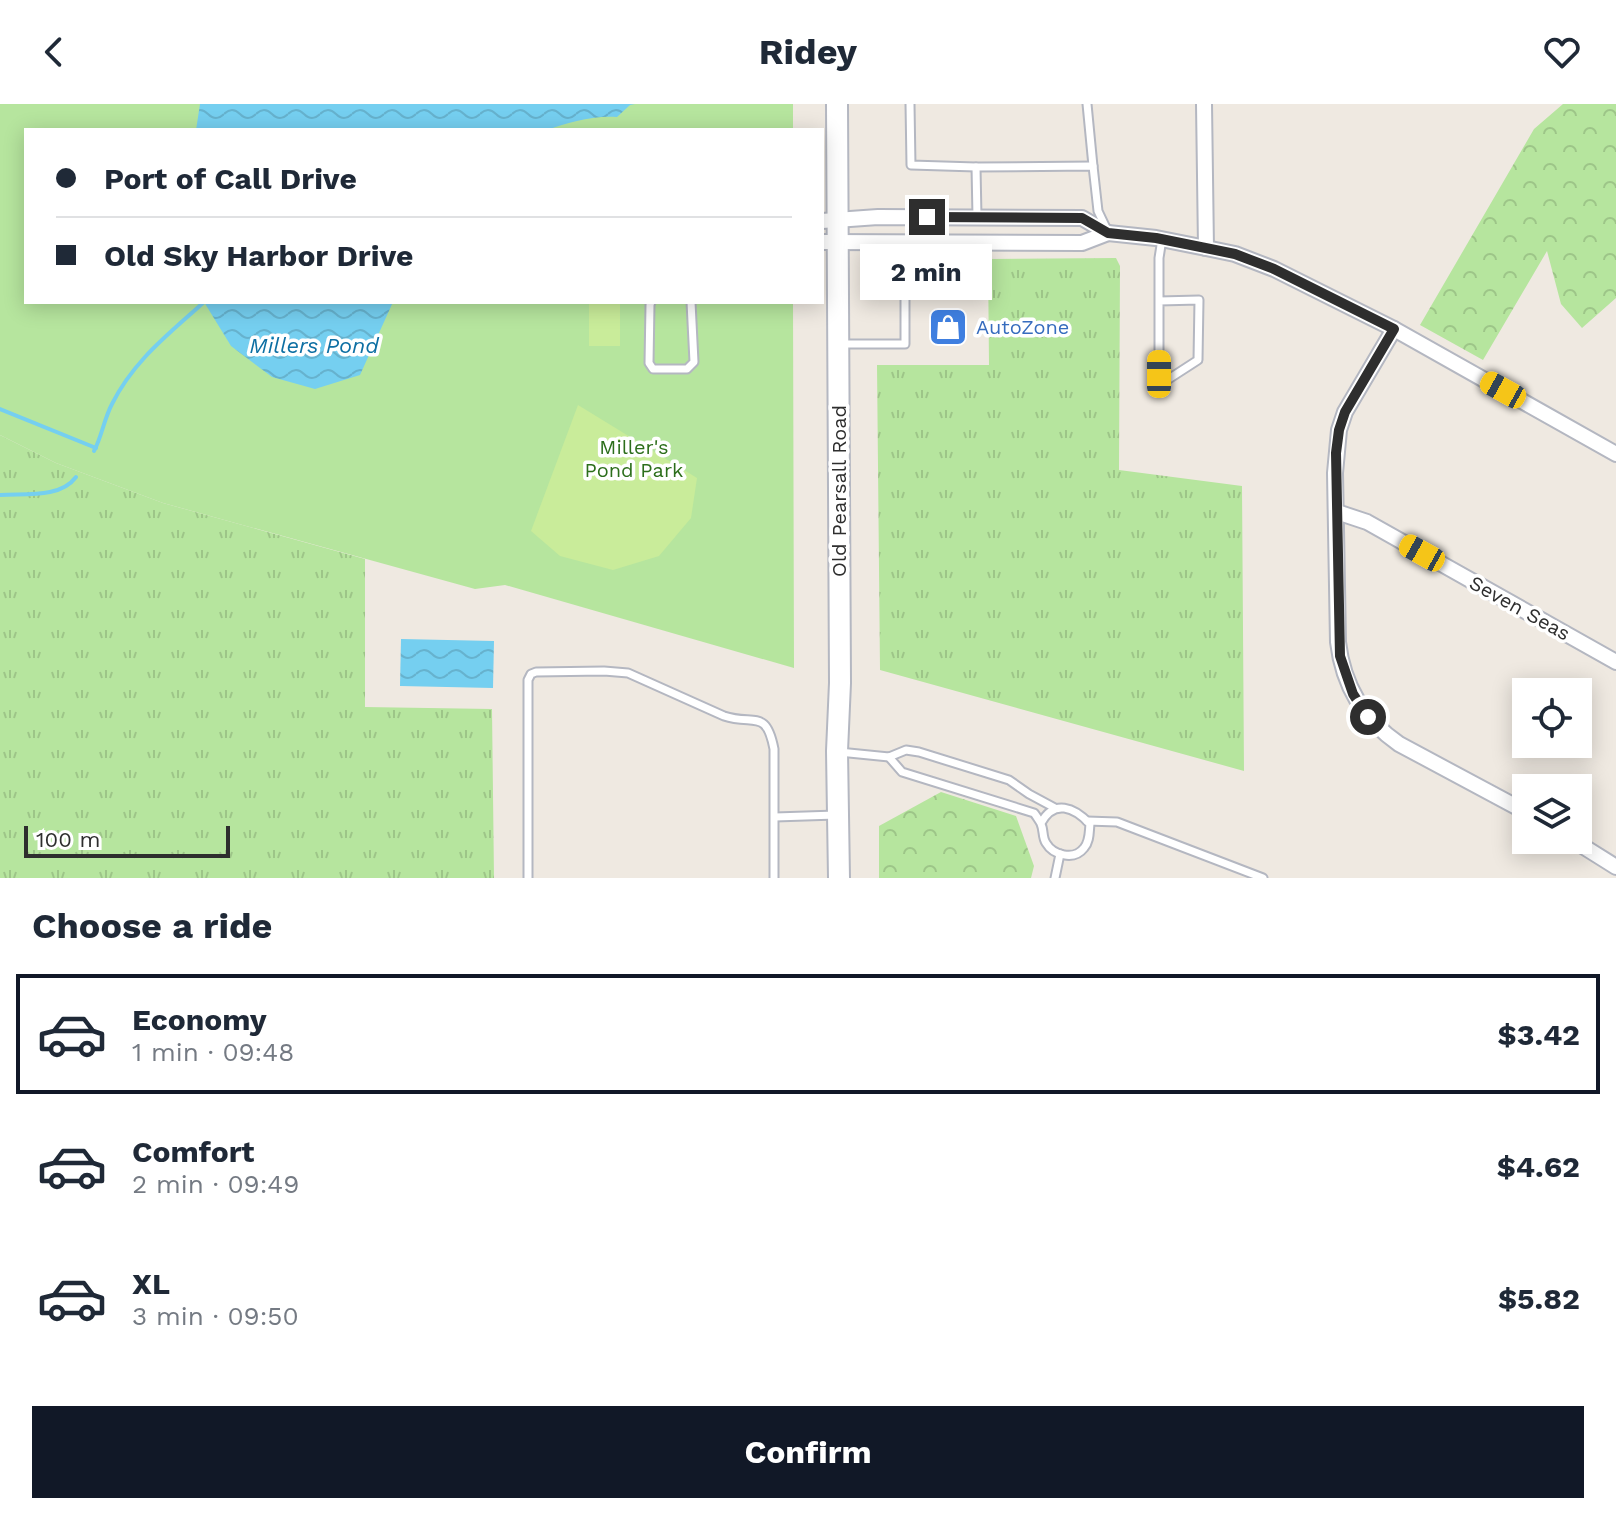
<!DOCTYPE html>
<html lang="en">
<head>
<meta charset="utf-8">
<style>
	body { margin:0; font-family:"Work Sans",sans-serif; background:#f2f2f3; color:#1f2937; height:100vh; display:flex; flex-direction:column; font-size:30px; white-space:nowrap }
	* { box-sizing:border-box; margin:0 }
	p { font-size:26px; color:#747a83 }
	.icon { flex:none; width:44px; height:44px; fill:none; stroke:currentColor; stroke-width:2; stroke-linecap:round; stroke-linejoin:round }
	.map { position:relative; height:774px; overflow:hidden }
	.side { display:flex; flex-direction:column; background:#fff; flex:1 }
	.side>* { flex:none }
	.top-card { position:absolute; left:24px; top:24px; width:800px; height:176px; border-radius:0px; box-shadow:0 4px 20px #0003; display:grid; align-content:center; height:176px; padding:0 32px; background:#fff }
	.controls { position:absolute; left:1512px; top:574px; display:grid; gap:16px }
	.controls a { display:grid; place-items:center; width:80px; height:80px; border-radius:0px; background:#fff; box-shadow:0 4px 20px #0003; font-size:40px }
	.scale { position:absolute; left:24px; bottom:20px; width:206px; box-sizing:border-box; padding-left:8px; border:4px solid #2e2e2e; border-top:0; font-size:22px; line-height:28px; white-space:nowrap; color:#2e2e2e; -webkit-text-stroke:6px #fff; paint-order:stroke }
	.end { position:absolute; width:36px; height:36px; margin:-18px; border:10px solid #2e2e2e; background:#fff; box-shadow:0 0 0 4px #fff }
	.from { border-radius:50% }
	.bubble { position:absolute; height:56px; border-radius:0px; background:#fff; box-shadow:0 4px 20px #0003; font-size:26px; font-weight:700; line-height:56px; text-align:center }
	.car { position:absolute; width:24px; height:48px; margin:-24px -12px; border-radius:10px; box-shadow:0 0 6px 2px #0007; background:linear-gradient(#f5c518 24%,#345 0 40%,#f5c518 0 76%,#345 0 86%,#f5c518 0) }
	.top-card b { display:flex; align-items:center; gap:28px; height:76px; font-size:30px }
	.top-card b+b { border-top:2px solid #e0e1e3 }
	.top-card i { width:20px; height:20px; background:#1f2937 }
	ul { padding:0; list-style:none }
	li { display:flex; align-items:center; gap:24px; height:120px; margin:0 16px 12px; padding:0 16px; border:4px solid transparent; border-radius:0px }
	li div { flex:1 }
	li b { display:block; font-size:30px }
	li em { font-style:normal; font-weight:700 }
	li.current { border-color:#111827 }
	li>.icon { width:72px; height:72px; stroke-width:1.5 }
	h2 { padding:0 32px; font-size:36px; line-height:96px }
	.primary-button { display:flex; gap:16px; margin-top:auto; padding:16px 32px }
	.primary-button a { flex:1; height:92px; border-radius:0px; background:#111827; color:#fff; font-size:32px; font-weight:700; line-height:92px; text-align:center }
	header { display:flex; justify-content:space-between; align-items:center; height:104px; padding:0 32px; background:#fff; font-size:36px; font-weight:700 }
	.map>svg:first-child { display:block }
	.grass { fill:url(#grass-tufts) }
	.forest { fill:url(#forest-crowns) }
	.park { fill:#b6e59e }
	.pitch { fill:#c9ec9a }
	.water { fill:url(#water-waves) }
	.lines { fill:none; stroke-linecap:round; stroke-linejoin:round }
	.stream { stroke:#75cff0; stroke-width:4 }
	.service-casing { stroke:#b4b7c1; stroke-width:11 }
	.minor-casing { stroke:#b4b7c1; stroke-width:18 }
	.secondary-casing { stroke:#b4b7c1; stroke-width:24 }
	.service { stroke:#fff; stroke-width:7 }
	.minor { stroke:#fff; stroke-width:14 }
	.secondary { stroke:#fff; stroke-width:20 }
	.route { stroke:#2e2e2e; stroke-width:10 }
	.labels { text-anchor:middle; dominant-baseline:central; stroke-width:7; stroke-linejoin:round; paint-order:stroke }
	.shop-label { font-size:20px; fill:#366cbe; stroke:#fff; text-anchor:start }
	.park-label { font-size:20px; fill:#2c6e1b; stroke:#fff }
	.street-label { font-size:20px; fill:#2e2e2e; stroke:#fff }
	.water-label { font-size:22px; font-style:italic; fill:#0d6fa3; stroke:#fff }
</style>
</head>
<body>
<header><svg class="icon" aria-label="back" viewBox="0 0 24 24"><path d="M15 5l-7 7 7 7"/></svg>Ridey<svg class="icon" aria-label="heart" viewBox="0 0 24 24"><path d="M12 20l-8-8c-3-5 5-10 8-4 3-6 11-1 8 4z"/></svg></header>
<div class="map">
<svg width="1616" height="774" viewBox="0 0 1616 774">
	<defs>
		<pattern id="grass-tufts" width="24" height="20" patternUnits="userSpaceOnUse" patternTransform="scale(2)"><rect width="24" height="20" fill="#b6e59e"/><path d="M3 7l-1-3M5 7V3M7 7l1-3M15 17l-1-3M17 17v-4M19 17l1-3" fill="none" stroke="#9dc588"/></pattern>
		<pattern id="forest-crowns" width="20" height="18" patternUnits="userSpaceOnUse" patternTransform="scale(2)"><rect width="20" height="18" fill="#b6e59e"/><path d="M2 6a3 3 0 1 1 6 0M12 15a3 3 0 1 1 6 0" fill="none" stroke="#9dc588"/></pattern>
		<pattern id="water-waves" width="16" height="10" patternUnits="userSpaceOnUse" patternTransform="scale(2)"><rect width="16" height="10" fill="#75cff0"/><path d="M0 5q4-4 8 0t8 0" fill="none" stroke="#66b2ce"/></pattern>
	</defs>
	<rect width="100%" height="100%" fill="#efe9e1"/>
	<!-- grass -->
	<g class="grass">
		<polygon points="1116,154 1120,162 1119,366 1242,382 1244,667 880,566 877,261 989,261 988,155"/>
		<polygon points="0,331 56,359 163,399 365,455 365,603 492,605 494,774 0,774"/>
	</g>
	<!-- forest -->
	<g class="forest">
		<polygon points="1563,0 1616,0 1616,194 1582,224 1561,200 1547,147 1483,256 1420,221 1534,25"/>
		<polygon points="941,688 1016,712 1034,762 1031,774 879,774 879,722"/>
	</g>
	<!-- park -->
	<polygon class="park" points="0,0 793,0 793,26 26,26 26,198 793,198 794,564 505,481 475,485 163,399 56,359 0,331"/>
	<!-- pitch -->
	<g class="pitch">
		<rect x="589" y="198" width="31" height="44"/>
		<polygon points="578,301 697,374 691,414 659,452 613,466 560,452 531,427"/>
	</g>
	<!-- water -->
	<g class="water">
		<path d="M 200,0 L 635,0 L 630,1 L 617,13 C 593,11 568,19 546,26 L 196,26 Z"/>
		<polygon points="204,198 393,198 360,271 315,285 272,273 231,242"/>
		<polygon points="401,535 494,537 493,584 400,582"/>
	</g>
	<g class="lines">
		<!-- stream -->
		<g class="stream">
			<polyline points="0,305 96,344"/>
			<path d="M 94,347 C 102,332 104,315 112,300 C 134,256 169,230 204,198"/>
			<path d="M 0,391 C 23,389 60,395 76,373"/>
		</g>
		<!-- service casing -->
		<g class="service-casing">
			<g id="service">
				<polyline points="910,0 911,61 976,63 1093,62 1098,107 1107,126"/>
				<polyline points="1087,0 1093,62"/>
				<polyline points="976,63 977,113"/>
				<polyline points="1159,197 1199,196 1198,256 1164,278 1159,270 1159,154 1162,135"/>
				<polyline points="651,198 650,201 649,259 653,265 687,265 694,258 691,198"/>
				<polyline points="841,240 905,240 905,171 958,170 957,139"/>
				<polyline points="839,648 889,653 906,646 919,648 1009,676 1029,690 1055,704"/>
				<path d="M 889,653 L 902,668 L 1034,709 C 1035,710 1041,719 1041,720 C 1044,726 1042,733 1046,739 C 1053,751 1074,757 1084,744 C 1090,737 1089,728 1090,720 C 1074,703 1054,695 1041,719"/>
				<polyline points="775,713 836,711"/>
				<polyline points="1087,717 1117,718 1263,774"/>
				<path d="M 528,774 L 528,576 L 531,570 L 536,568 L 604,567 L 628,569 L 724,612 C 754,622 766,604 774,645 L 774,774"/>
				<polyline points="1055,774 1060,750"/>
			</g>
		</g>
		<!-- minor casing -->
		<g class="minor-casing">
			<g id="minor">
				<polyline points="1204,0 1206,144"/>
				<polyline points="822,117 878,113 1082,114 1108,129 1156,134 1206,144 1235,150 1274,165 1394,225 1616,350"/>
				<polyline points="822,138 1082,139 1108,129"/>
				<path d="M 1394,225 L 1345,308 L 1339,326 L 1335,369 L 1338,538 C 1343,581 1363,615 1399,640 L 1526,708"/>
				<polyline points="1337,408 1367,418 1616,558"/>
				<polyline points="1573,736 1616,763"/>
			</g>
		</g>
		<!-- secondary casing -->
		<g class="secondary-casing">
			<polyline id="secondary" points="837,0 840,579 837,647 839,774"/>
		</g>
		<!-- service -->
		<use href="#service" class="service"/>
		<!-- minor -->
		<use href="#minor" class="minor"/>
		<!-- secondary -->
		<use href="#secondary" class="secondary"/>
	</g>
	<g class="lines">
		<!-- route -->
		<polyline class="route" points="927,113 1082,114 1108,129 1156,134 1235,150 1274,165 1394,225 1345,308 1339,326 1336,349 1340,552 1353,590 1368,613"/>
	</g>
	<!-- icons -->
	<defs>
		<g id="shop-square" transform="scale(2)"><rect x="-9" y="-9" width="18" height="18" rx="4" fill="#3f7fe0" stroke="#fff"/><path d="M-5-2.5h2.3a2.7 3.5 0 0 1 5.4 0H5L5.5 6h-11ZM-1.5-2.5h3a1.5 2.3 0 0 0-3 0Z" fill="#fff"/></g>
	</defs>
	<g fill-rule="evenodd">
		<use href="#shop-square" x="948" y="223"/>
	</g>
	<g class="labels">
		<!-- shop labels -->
		<g class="shop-label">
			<text x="976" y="223">AutoZone</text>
		</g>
		<!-- park labels -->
		<g class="park-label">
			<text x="634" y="343">Miller's<tspan x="634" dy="23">Pond Park</tspan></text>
		</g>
		<!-- street labels -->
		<g class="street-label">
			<text transform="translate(839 387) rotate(-90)">Old Pearsall Road</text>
			<text transform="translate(1520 504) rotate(29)">Seven Seas</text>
		</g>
		<!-- water labels -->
		<g class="water-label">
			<text x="314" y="241">Millers Pond</text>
		</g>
	</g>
</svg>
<div class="controls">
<a><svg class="icon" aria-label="locate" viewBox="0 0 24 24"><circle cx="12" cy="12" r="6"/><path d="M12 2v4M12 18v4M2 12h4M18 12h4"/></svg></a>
<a><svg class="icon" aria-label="layers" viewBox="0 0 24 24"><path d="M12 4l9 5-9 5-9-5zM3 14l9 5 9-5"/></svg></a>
</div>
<div class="scale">100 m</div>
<i class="end from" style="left:1368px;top:613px"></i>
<i class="end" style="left:927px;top:113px"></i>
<div class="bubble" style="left:860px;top:140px;width:132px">2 min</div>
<i class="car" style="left:1159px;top:270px;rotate:0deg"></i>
<i class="car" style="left:1503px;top:286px;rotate:299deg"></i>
<i class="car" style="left:1422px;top:449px;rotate:299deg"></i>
<div class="top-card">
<b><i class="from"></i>Port of Call Drive</b>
<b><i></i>Old Sky Harbor Drive</b>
</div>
</div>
<section class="side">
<h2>Choose a ride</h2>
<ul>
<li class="current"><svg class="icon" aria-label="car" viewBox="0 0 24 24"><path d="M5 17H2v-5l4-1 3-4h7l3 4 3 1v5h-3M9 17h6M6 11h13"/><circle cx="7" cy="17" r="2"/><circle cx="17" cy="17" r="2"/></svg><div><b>Economy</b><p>1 min · 09:48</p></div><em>$3.42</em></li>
<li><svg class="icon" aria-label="car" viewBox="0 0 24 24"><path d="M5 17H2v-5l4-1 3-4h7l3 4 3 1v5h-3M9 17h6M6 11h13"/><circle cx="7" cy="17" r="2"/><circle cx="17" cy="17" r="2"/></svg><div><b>Comfort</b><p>2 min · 09:49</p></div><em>$4.62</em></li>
<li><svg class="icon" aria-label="car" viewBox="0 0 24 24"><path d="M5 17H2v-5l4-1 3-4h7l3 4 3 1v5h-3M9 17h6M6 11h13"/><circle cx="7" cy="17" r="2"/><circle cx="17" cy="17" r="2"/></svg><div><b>XL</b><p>3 min · 09:50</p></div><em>$5.82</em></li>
</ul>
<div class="primary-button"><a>Confirm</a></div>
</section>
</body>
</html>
